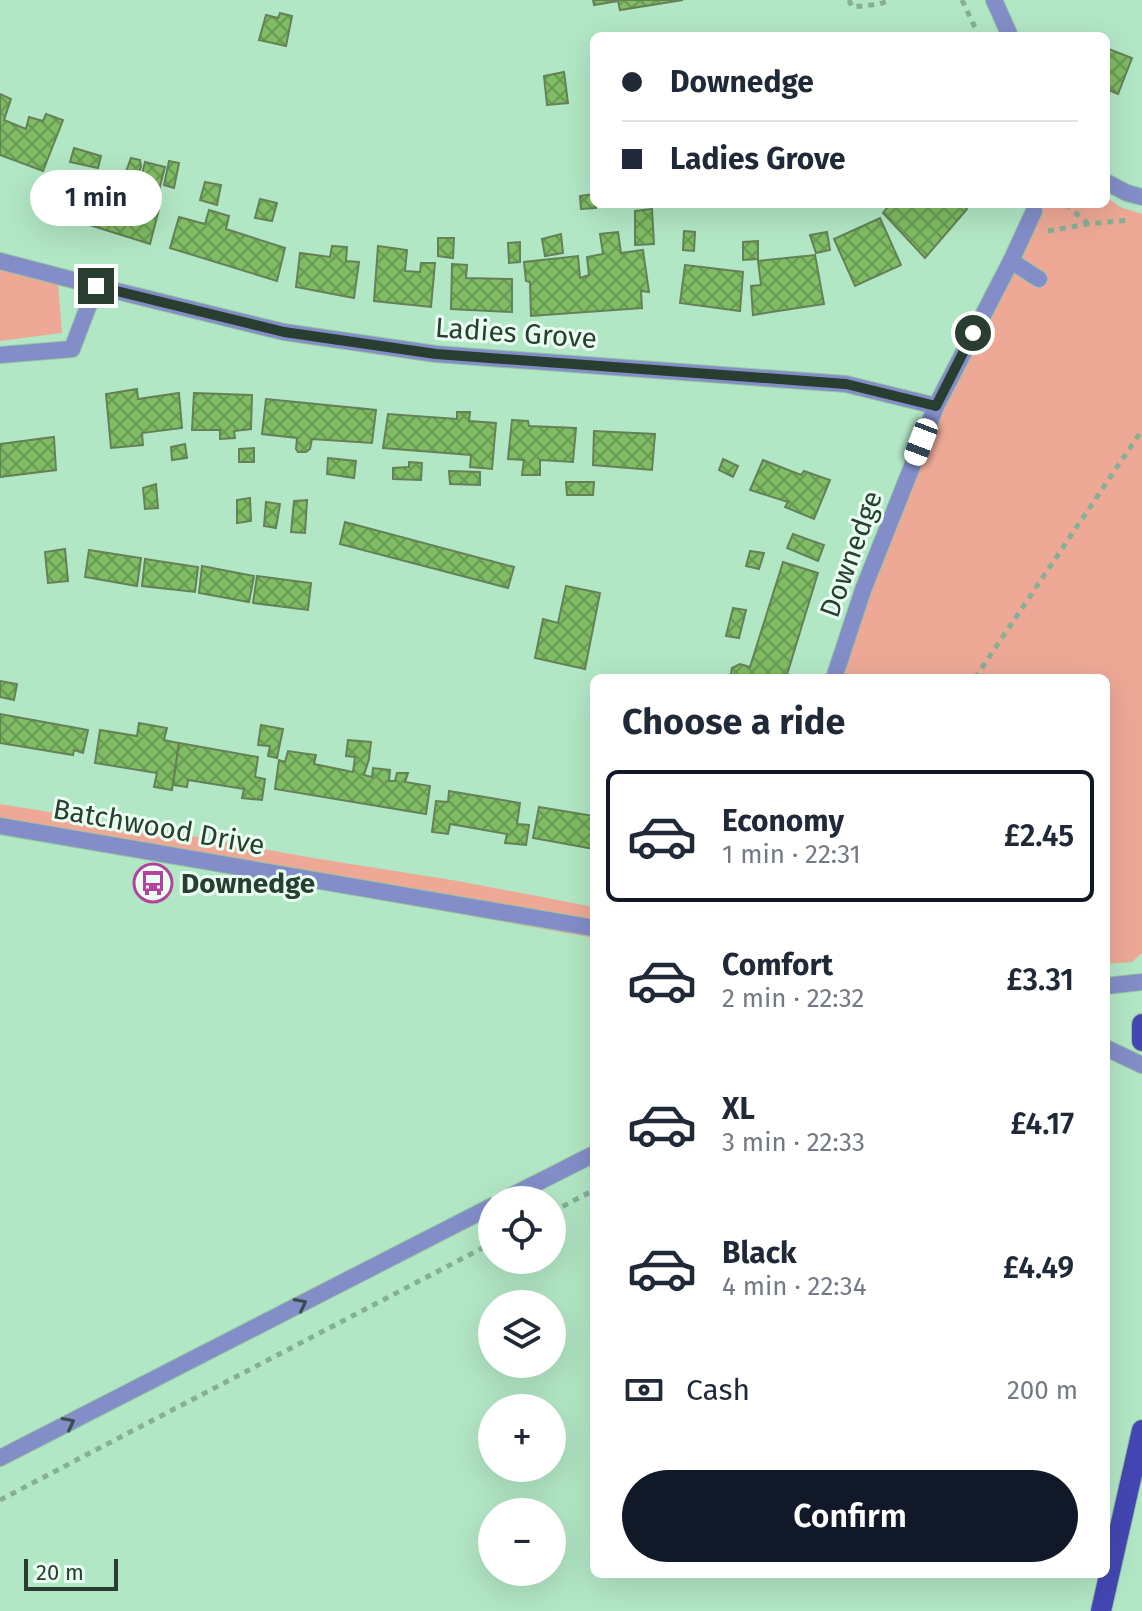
<!DOCTYPE html>
<html lang="en">
<head>
<meta charset="utf-8">
<style>
	body { margin:0; font-family:"Fira Sans",sans-serif; background:#f2f2f3; color:#1f2937; height:100vh; display:flex; flex-direction:column; font-size:30px; white-space:nowrap }
	* { box-sizing:border-box; margin:0 }
	p { font-size:26px; color:#747a83 }
	.icon { flex:none; width:44px; height:44px; fill:none; stroke:currentColor; stroke-width:2; stroke-linecap:round; stroke-linejoin:round }
	.map { position:relative; flex:1; overflow:hidden }
	.panel { position:absolute; left:590px; top:674px; width:520px; height:904px; display:flex; flex-direction:column; background:#fff; border-radius:12px; box-shadow:0 8px 32px #0002 }
	.panel>* { flex:none }
	.guide { position:absolute; left:590px; top:32px; width:520px; height:176px; border-radius:12px; box-shadow:0 8px 32px #0002; display:grid; align-content:center; height:176px; padding:0 32px; background:#fff }
	.controls { position:absolute; left:478px; top:1186px; display:grid; gap:16px }
	.controls a { display:grid; place-items:center; width:88px; height:88px; border-radius:50%; background:#fff; box-shadow:0 8px 32px #0002; font-size:40px }
	.scale { position:absolute; left:24px; bottom:20px; width:94px; box-sizing:border-box; padding-left:8px; border:4px solid #293e31; border-top:0; font-size:22px; line-height:28px; white-space:nowrap; color:#293e31; -webkit-text-stroke:6px #eafff1; paint-order:stroke }
	.end { position:absolute; width:36px; height:36px; margin:-18px; border:10px solid #293e31; background:#fff; box-shadow:0 0 0 4px #fff }
	.from { border-radius:50% }
	.bubble { position:absolute; height:56px; border-radius:28px; background:#fff; box-shadow:0 8px 32px #0002; font-size:26px; font-weight:600; line-height:56px; text-align:center }
	.car { position:absolute; width:24px; height:48px; margin:-24px -12px; border-radius:10px; box-shadow:0 0 6px 2px #0007; background:linear-gradient(#fff 24%,#345 0 40%,#fff 0 76%,#345 0 86%,#fff 0) }
	.guide b { display:flex; align-items:center; gap:28px; height:76px; font-size:30px }
	.guide b+b { border-top:2px solid #e0e1e3 }
	.guide i { width:20px; height:20px; background:#1f2937 }
	ul { padding:0; list-style:none }
	li { display:flex; align-items:center; gap:24px; height:132px; margin:0 16px 12px; padding:0 16px; border:4px solid transparent; border-radius:12px }
	li div { flex:1 }
	li b { display:block; font-size:30px }
	li em { font-style:normal; font-weight:600 }
	li.current { border-color:#111827 }
	li>.icon { width:72px; height:72px; stroke-width:1.5 }
	h2 { padding:0 32px; font-size:36px; line-height:96px }
	.pay { display:flex; align-items:center; gap:20px; height:88px; padding:0 32px; font-size:30px }
	.pay p { margin-inline-start:auto }
	.button { display:flex; gap:16px; margin-top:auto; padding:16px 32px }
	.button a { flex:1; height:92px; border-radius:48px; background:#111827; color:#fff; font-size:32px; font-weight:600; line-height:92px; text-align:center }
	.map>svg:first-child { display:block }
	.green { fill:#eda996 }
	.building { fill:url(#building-cross-hatch); stroke:#648157; stroke-width:2 }
	.lines { fill:none; stroke-linecap:round; stroke-linejoin:round }
	.service-casing { stroke:#94c2a4; stroke-width:18 }
	.minor-casing { stroke:#94c2a4; stroke-width:18 }
	.tertiary-casing { stroke:#94c2a4; stroke-width:18 }
	.primary-casing { stroke:#94c2a4; stroke-width:22 }
	.path { stroke:#85b095; stroke-width:5; stroke-dasharray:6 6; stroke-linecap:butt }
	.service { stroke:#838dc8; stroke-width:16 }
	.minor { stroke:#838dc8; stroke-width:16 }
	.tertiary { stroke:#838dc8; stroke-width:16 }
	.primary { stroke:#4447b3; stroke-width:20 }
	.oneway { stroke:#3b4e4f }
	.route { stroke:#293e31; stroke-width:10 }
	.labels { text-anchor:middle; dominant-baseline:central; stroke-width:6; stroke-linejoin:round; paint-order:stroke }
	.street-label { font-size:28px; fill:#293e31; stroke:#eafff1 }
	.poi-label { font-size:28px; font-weight:bold; fill:#293e31; stroke:#eafff1; text-anchor:start }
</style>
</head>
<body>
<div class="map">
<svg width="1142" height="1611" viewBox="0 0 1142 1611">
	<defs>
		<pattern id="building-cross-hatch" width="8" height="8" patternUnits="userSpaceOnUse" patternTransform="scale(2)"><rect width="8" height="8" fill="#7fbc63"/><path d="M0 0l8 8M0 8l8-8" fill="none" stroke="#689a52"/></pattern>
	</defs>
	<rect width="100%" height="100%" fill="#b2e7c5"/>
	<!-- green -->
	<g class="green">
		<polygon points="1106,197 1120,207 1142,214 1142,953 1132,962 1106,964 1106,678 843,678 867,593 920,454 1036,220 1024,212 1027,204 1106,204"/>
		<polygon points="0,267 58,283 62,333 0,341"/>
		<polygon points="0,804 160,830 313,858 458,881 594,907 594,938 0,832"/>
	</g>
	<!-- building -->
	<g class="building">
		<polygon points="593,0 683,0 620,10 618,1 594,5"/>
		<polygon points="280,13 292,16 286,46 259,40 266,15 278,18"/>
		<polygon points="1106,48 1132,58 1118,94 1106,89"/>
		<polygon points="564,72 568,103 547,105 544,76"/>
		<polygon points="0,94 11,99 4,120 26,129 29,117 43,121 46,114 63,120 43,171 0,155"/>
		<polygon points="74,148 101,156 98,168 70,162"/>
		<polygon points="131,158 140,160 141,166 137,181 124,177"/>
		<polygon points="169,161 179,163 174,188 164,185"/>
		<polygon points="145,162 165,167 154,209 159,209 150,244 42,210 52,178 135,202"/>
		<polygon points="205,182 221,185 217,205 200,200"/>
		<polygon points="594,194 596,208 581,209 580,196"/>
		<polygon points="260,199 277,203 272,221 255,218"/>
		<polygon points="890,204 961,204 967,209 925,258 883,213"/>
		<polygon points="652,209 654,244 635,245 635,211"/>
		<polygon points="209,210 229,216 226,229 285,248 277,281 170,248 179,217 205,224"/>
		<polygon points="880,218 901,265 855,286 834,239"/>
		<polygon points="684,231 695,232 694,251 683,250"/>
		<polygon points="618,232 621,253 643,250 649,292 641,291 642,308 531,316 530,282 526,281 524,262 578,256 580,278 589,275 587,257 603,254 600,234"/>
		<polygon points="827,232 830,250 816,253 810,235"/>
		<polygon points="561,234 563,253 545,256 542,239"/>
		<polygon points="438,238 454,238 453,258 438,256"/>
		<polygon points="758,241 758,259 743,260 743,242"/>
		<polygon points="520,242 520,262 509,263 508,243"/>
		<polygon points="332,246 347,247 346,261 359,262 354,298 296,287 300,253 330,257"/>
		<polygon points="378,246 407,250 405,271 420,272 421,263 435,263 431,307 374,301"/>
		<polygon points="815,255 824,304 753,315 751,286 761,285 758,261"/>
		<polygon points="452,264 467,265 466,278 512,279 512,312 451,309"/>
		<polygon points="685,265 743,272 740,311 680,303"/>
		<polygon points="137,389 138,399 179,393 182,428 142,433 143,445 111,448 106,394"/>
		<polygon points="194,393 252,395 251,429 234,431 235,438 220,439 220,430 192,430"/>
		<polygon points="266,399 376,410 372,443 312,439 310,449 306,452 298,452 296,449 297,438 262,434"/>
		<polygon points="457,412 470,412 469,421 496,423 492,469 470,467 471,455 383,448 388,414 457,419"/>
		<polygon points="512,420 528,421 529,426 576,428 573,462 540,460 540,475 522,475 524,460 508,459"/>
		<polygon points="594,431 655,434 652,470 593,465"/>
		<polygon points="54,437 56,470 0,477 0,444"/>
		<polygon points="185,444 187,458 172,460 171,447"/>
		<polygon points="254,448 254,462 239,462 239,449"/>
		<polygon points="328,458 356,461 354,478 327,474"/>
		<polygon points="723,459 738,466 733,477 719,470"/>
		<polygon points="763,460 801,475 804,471 830,480 814,519 785,507 788,502 750,490"/>
		<polygon points="409,462 422,463 421,480 393,479 393,468 409,467"/>
		<polygon points="449,471 480,472 480,485 450,484"/>
		<polygon points="566,482 594,482 593,495 567,495"/>
		<polygon points="156,484 158,508 145,509 143,488"/>
		<polygon points="250,498 251,521 237,523 237,500"/>
		<polygon points="307,500 305,533 291,532 294,501"/>
		<polygon points="266,502 280,504 276,528 264,526"/>
		<polygon points="345,522 514,567 508,588 340,544"/>
		<polygon points="793,534 824,545 818,561 787,548"/>
		<polygon points="65,549 68,581 48,583 45,552"/>
		<polygon points="89,550 141,558 137,586 85,577"/>
		<polygon points="750,551 764,553 759,569 746,566"/>
		<polygon points="145,559 198,567 195,592 142,586"/>
		<polygon points="783,562 818,573 786,678 733,678 731,674 732,668 740,664 750,667"/>
		<polygon points="202,566 254,576 249,602 199,593"/>
		<polygon points="257,576 311,583 308,610 253,603"/>
		<polygon points="566,586 600,593 585,669 535,658 543,619 558,623"/>
		<polygon points="733,608 746,610 739,638 726,636"/>
		<polygon points="0,681 17,684 14,700 0,697"/>
		<polygon points="0,714 88,730 83,753 74,750 73,755 0,743"/>
		<polygon points="139,723 167,728 164,740 179,743 172,790 154,787 157,773 95,763 100,730 137,736"/>
		<polygon points="261,725 283,729 277,758 268,756 270,746 258,745"/>
		<polygon points="348,740 371,742 369,759 364,775 372,777 373,768 390,770 389,781 395,781 397,773 408,773 405,782 430,786 426,814 275,789 279,760 285,762 288,751 316,755 314,764 353,772 355,757 346,756"/>
		<polygon points="179,743 258,757 255,777 265,779 262,800 242,798 244,789 188,780 187,787 173,785"/>
		<polygon points="449,791 520,803 517,824 529,825 526,845 505,843 507,834 450,824 448,834 432,832 436,801 448,802"/>
		<polygon points="539,807 594,816 594,849 533,838"/>
	</g>
	<g class="lines">
		<!-- service casing -->
		<g class="service-casing">
			<g id="service">
				<polyline points="503,1200 594,1154"/>
				<polyline points="0,1458 492,1206"/>
			</g>
		</g>
		<!-- minor casing -->
		<g class="minor-casing">
			<g id="minor">
				<polyline points="994,0 1010,36"/>
				<polyline points="1106,182 1127,193 1142,197"/>
				<polyline points="0,261 96,286 284,332 436,354 846,384 936,406"/>
				<polyline points="1011,261 1039,279"/>
				<polyline points="0,355 72,349 96,286"/>
				<polyline points="834,678 863,590 936,406 1011,261 1034,211"/>
			</g>
		</g>
		<!-- tertiary casing -->
		<g class="tertiary-casing">
			<g id="tertiary">
				<polyline points="0,826 594,928"/>
				<polyline points="1106,986 1142,982"/>
				<polyline points="1106,1048 1142,1065"/>
			</g>
		</g>
		<!-- primary casing -->
		<g class="primary-casing">
			<g id="primary">
				<polyline points="1142,1024 1142,1041"/>
				<polyline points="1101,1611 1142,1430"/>
			</g>
		</g>
		<!-- path -->
		<g class="path">
			<polyline points="849,0 852,7 880,4 890,0"/>
			<polyline points="962,0 979,36"/>
			<polyline points="1066,204 1088,224"/>
			<polyline points="1048,231 1088,224 1130,220"/>
			<polyline points="975,678 1142,430"/>
			<polyline points="552,1212 594,1190"/>
			<polyline points="0,1500 492,1243"/>
		</g>
		<!-- service -->
		<use href="#service" class="service"/>
		<!-- minor -->
		<use href="#minor" class="minor"/>
		<!-- tertiary -->
		<use href="#tertiary" class="tertiary"/>
		<!-- primary -->
		<use href="#primary" class="primary"/>
	</g>
	<!-- one-way arrows -->
	<defs><path id="oneway-chevron" d="M-2-3.5L2.5 0L-2 3.5" fill="none" stroke-width="1.6" stroke-linecap="round" stroke-linejoin="round" transform="scale(2)"/></defs>
	<g class="oneway">
		<use href="#oneway-chevron" transform="translate(301 1304) rotate(-27)"/>
		<use href="#oneway-chevron" transform="translate(69 1423) rotate(-27)"/>
	</g>
	<g class="lines">
		<!-- route -->
		<polyline class="route" points="96,286 284,332 436,354 846,384 936,406 973,333"/>
	</g>
	<!-- icons -->
	<defs>
		<g id="bus-ring" transform="scale(2)"><circle r="9.5" fill="#eafff1" stroke="#b5439e" stroke-width="1.5"/><path d="M-5-6H5V4H4V6H2V4H-2V6H-4V4H-5ZM-3.5-4V0h7V-4ZM-3.5 1.2v1.5H-2V1.2ZM2 1.2v1.5H3.5V1.2Z" fill="#b5439e"/></g>
	</defs>
	<g fill-rule="evenodd">
		<use href="#bus-ring" x="153" y="883"/>
	</g>
	<g class="labels">
		<!-- street labels -->
		<g class="street-label">
			<text transform="translate(516 333) rotate(4)">Ladies Grove</text>
			<text transform="translate(851 554) rotate(-70)">Downedge</text>
			<text transform="translate(159 827) rotate(10)">Batchwood Drive</text>
		</g>
		<!-- poi labels -->
		<g class="poi-label">
			<text x="181" y="883">Downedge</text>
		</g>
	</g>
</svg>
<div class="controls">
<a><svg class="icon" aria-label="locate" viewBox="0 0 24 24"><circle cx="12" cy="12" r="6"/><path d="M12 2v4M12 18v4M2 12h4M18 12h4"/></svg></a>
<a><svg class="icon" aria-label="layers" viewBox="0 0 24 24"><path d="M12 4l9 5-9 5-9-5zM3 14l9 5 9-5"/></svg></a>
<a>+</a>
<a>−</a>
</div>
<div class="scale">20 m</div>
<i class="end from" style="left:973px;top:333px"></i>
<i class="end" style="left:96px;top:286px"></i>
<div class="bubble" style="left:30px;top:170px;width:132px">1 min</div>
<i class="car" style="left:921px;top:442px;rotate:201deg"></i>
<div class="guide">
<b><i class="from"></i>Downedge</b>
<b><i></i>Ladies Grove</b>
</div>
<section class="panel">
<h2>Choose a ride</h2>
<ul>
<li class="current"><svg class="icon" aria-label="car" viewBox="0 0 24 24"><path d="M5 17H2v-5l4-1 3-4h7l3 4 3 1v5h-3M9 17h6M6 11h13"/><circle cx="7" cy="17" r="2"/><circle cx="17" cy="17" r="2"/></svg><div><b>Economy</b><p>1 min · 22:31</p></div><em>£2.45</em></li>
<li><svg class="icon" aria-label="car" viewBox="0 0 24 24"><path d="M5 17H2v-5l4-1 3-4h7l3 4 3 1v5h-3M9 17h6M6 11h13"/><circle cx="7" cy="17" r="2"/><circle cx="17" cy="17" r="2"/></svg><div><b>Comfort</b><p>2 min · 22:32</p></div><em>£3.31</em></li>
<li><svg class="icon" aria-label="car" viewBox="0 0 24 24"><path d="M5 17H2v-5l4-1 3-4h7l3 4 3 1v5h-3M9 17h6M6 11h13"/><circle cx="7" cy="17" r="2"/><circle cx="17" cy="17" r="2"/></svg><div><b>XL</b><p>3 min · 22:33</p></div><em>£4.17</em></li>
<li><svg class="icon" aria-label="car" viewBox="0 0 24 24"><path d="M5 17H2v-5l4-1 3-4h7l3 4 3 1v5h-3M9 17h6M6 11h13"/><circle cx="7" cy="17" r="2"/><circle cx="17" cy="17" r="2"/></svg><div><b>Black</b><p>4 min · 22:34</p></div><em>£4.49</em></li>
</ul>
<div class="pay"><svg class="icon" aria-label="cash" viewBox="0 0 24 24"><path d="M3 7h18v10H3z"/><circle cx="12" cy="12" r="2"/></svg>Cash<p>200 m</p></div>
<div class="button"><a>Confirm</a></div>
</section>
</div>
</body>
</html>
